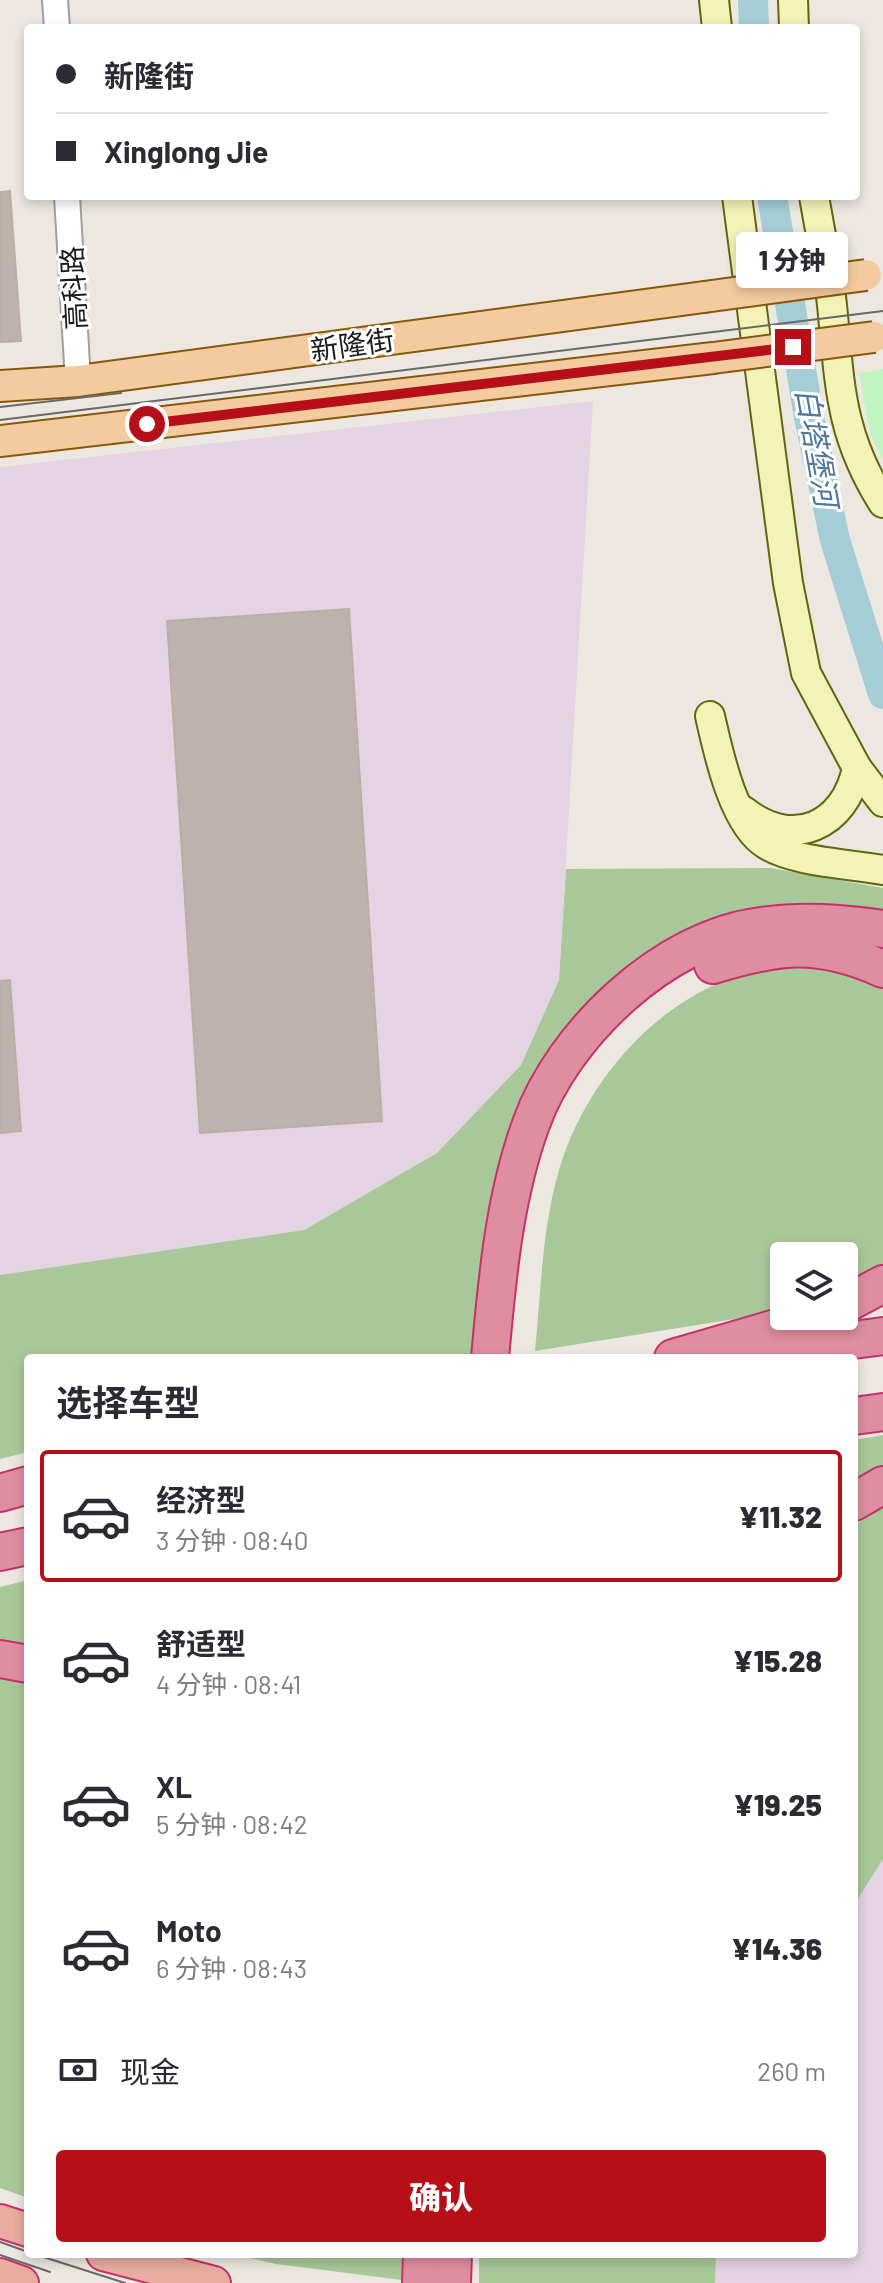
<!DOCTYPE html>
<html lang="zh">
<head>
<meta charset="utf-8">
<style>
	body { margin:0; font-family:Barlow,"Noto Sans SC",sans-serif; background:#f7f7f7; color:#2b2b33; height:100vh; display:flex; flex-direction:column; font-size:30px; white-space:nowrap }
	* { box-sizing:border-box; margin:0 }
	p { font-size:26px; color:#7c7c81 }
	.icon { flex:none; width:44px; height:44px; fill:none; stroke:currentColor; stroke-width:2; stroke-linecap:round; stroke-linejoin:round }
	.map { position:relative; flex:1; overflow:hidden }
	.details { position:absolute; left:24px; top:1354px; width:834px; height:904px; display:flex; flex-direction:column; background:#fff; border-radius:8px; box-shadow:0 4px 12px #0003 }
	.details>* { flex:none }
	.banner { position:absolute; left:24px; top:24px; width:836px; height:176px; border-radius:8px; box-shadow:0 4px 12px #0003; display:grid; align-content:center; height:176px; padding:0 32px; background:#fff }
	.tools { position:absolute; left:770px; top:1242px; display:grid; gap:16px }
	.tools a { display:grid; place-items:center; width:88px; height:88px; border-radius:8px; background:#fff; box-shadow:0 4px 12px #0003; font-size:40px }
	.end { position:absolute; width:36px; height:36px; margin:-18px; border:10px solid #b70f17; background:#fff; box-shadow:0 0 0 4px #fff }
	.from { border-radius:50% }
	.bubble { position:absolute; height:56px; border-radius:8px; background:#fff; box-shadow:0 4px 12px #0003; font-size:26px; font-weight:800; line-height:56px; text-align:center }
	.banner b { display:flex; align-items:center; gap:28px; height:76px; font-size:30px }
	.banner b+b { border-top:2px solid #e1e1e2 }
	.banner i { width:20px; height:20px; background:#2b2b33 }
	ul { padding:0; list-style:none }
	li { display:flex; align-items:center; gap:24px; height:132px; margin:0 16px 12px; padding:0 16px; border:4px solid transparent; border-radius:8px }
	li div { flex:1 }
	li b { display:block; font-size:30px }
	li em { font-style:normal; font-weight:800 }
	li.selected { border-color:#b70f17 }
	li>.icon { width:72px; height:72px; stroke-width:1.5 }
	h2 { padding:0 32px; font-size:36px; line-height:96px }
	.pay { display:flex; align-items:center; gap:20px; height:88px; padding:0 32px; font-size:30px }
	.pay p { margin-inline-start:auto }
	.action { display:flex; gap:16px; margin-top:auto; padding:16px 32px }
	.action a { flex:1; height:92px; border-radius:8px; background:#b70f17; color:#fff; font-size:32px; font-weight:800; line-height:92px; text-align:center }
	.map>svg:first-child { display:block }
	.industrial { fill:#e4d3e2 }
	.forest { fill:#a9c899 }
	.park { fill:#c0f4c1 }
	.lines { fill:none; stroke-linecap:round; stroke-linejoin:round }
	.river { stroke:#a4cdd7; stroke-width:30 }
	.building { fill:#bcb3ae; stroke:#bcaea5; stroke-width:2 }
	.tertiary-casing { stroke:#9f9f9f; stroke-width:28 }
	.secondary-casing { stroke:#61670d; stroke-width:32 }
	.primary-casing { stroke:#87580b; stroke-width:34 }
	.trunk-casing { stroke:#c7316b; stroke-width:36 }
	.motorway-casing { stroke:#c7316b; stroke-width:40 }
	.tertiary { stroke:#fff; stroke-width:24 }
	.secondary { stroke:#f3f3b7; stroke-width:28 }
	.primary { stroke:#f4cb9e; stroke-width:30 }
	.trunk { stroke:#e9ac9f; stroke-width:32 }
	.motorway { stroke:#de8ea0; stroke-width:36 }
	.tram { stroke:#696969; stroke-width:2 }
	.primary-bridge-casing { stroke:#87580b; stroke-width:34; stroke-linecap:butt }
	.primary-bridge { stroke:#f4cb9e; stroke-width:30 }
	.route { stroke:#b70f17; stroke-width:10 }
	.labels { text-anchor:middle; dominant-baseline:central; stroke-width:6; stroke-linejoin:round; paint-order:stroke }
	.street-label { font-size:28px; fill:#1b1b1b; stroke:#fff }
	.water-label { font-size:30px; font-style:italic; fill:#4d789b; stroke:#fff }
</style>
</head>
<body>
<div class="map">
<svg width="883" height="2283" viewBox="0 0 883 2283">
	<rect width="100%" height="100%" fill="#ece8e1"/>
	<!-- industrial -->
	<g class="industrial">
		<polygon points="593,401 559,980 521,1065 437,1153 304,1230 0,1275 0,467"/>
		<polygon points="883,1859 883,2283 715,2283 716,2254 854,2254 854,1905"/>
	</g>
	<!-- forest -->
	<g class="forest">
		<polygon points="770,868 883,888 883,919 743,926 557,1064 485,1358 28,1358 28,1452 0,1459 0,1275 304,1230 437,1153 521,1065 559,980 566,869"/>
		<path d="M 811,965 L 847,971 L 883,985 L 883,1274 L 844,1294 L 844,1256 L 784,1256 L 784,1311 L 535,1351 C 541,1291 542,1228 559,1170 C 587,1075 668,986 768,968 C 782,965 797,966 811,965 Z"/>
		<polygon points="883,1435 883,1476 854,1492 854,1440"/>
		<polygon points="883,1507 883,1859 854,1905 854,1526"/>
		<polygon points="28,1580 28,1653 0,1648 0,1587"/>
		<polygon points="0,1669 28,1676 28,2198 0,2188"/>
		<polygon points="231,2254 403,2254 402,2280 276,2264"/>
		<polygon points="479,2254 716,2254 715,2283 479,2283"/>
	</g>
	<!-- park -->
	<polygon class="park" points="883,369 883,460 870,433 859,373"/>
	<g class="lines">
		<!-- river -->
		<g class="river">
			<polyline points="753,0 754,28"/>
			<polyline points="772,196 809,417 835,540 883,694"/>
		</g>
	</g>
	<!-- building -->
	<g class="building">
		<polygon points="10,191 21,341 0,342 0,192"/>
		<polygon points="349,609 382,1121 200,1133 167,621"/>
		<polygon points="10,980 21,1131 0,1133 0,981"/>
	</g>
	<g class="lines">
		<!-- tertiary casing -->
		<g class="tertiary-casing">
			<g id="tertiary">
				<polyline points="55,0 57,28"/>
				<polyline points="67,196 78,381"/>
			</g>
		</g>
		<!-- secondary casing -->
		<g class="secondary-casing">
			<g id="secondary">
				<polyline points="714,0 717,28"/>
				<polyline points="793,0 794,28"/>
				<polyline points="737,196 788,583 806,673 857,768 883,802"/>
				<path d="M 814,196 C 820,232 828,268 832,305 C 840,384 839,433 883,503"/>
				<path d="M 710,716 C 718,751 733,825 767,845 C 794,862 851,864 883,870"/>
				<path d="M 744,811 C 793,850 845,826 857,768"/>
			</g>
		</g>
		<!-- primary casing -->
		<g class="primary-casing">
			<g id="primary">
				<polyline points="0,386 78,381 704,297"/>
				<polyline points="0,441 713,358"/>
			</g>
		</g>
		<!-- trunk casing -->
		<g class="trunk-casing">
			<g id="trunk">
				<polyline points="0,2221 28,2230"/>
				<polyline points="103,2254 214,2283"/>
				<polyline points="0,2275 22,2283"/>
			</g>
		</g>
		<!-- motorway casing -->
		<g class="motorway-casing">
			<g id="motorway">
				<path d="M 713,965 C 779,945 818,940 883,969"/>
				<polyline points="844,1305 883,1284"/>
				<path d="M 490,1358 C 497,1280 504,1198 531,1124 C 563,1034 664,938 761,926 C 803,920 842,923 883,929"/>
				<polyline points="673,1358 817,1316"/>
				<polyline points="716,1358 883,1336"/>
				<polyline points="854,1416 883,1412"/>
				<polyline points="0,1493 28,1485"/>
				<polyline points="854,1502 883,1485"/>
				<polyline points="0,1552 28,1546"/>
				<polyline points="0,1659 28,1664"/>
				<polyline points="421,2283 422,2254"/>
				<polyline points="452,2283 453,2254"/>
			</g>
		</g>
		<!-- tertiary -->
		<use href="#tertiary" class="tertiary"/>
		<!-- secondary -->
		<use href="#secondary" class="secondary"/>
		<!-- primary -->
		<use href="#primary" class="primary"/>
		<!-- trunk -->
		<use href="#trunk" class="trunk"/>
		<!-- motorway -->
		<use href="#motorway" class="motorway"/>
		<!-- tram -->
		<g class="tram">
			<polyline points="0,407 121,393"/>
			<polyline points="0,420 883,311"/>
			<polyline points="0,2242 28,2252"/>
			<polyline points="34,2254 125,2283"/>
			<polyline points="0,2255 50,2272"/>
		</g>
		<!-- primary-bridge casing -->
		<g class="primary-bridge-casing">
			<g id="primary-bridge">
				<polyline points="704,297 866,275"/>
				<polyline points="713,358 874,337"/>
			</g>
		</g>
		<!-- primary-bridge -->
		<use href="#primary-bridge" class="primary-bridge"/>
	</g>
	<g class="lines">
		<!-- route -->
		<polyline class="route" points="147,424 793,347"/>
	</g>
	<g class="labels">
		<!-- street labels -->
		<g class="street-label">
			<text transform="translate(73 288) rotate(-93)">高科路</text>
			<text transform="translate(352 344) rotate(-8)">新隆街</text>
		</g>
		<!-- water labels -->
		<g class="water-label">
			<text transform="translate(818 447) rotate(80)">白塔堡河</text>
		</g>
	</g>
</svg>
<div class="tools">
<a><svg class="icon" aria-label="layers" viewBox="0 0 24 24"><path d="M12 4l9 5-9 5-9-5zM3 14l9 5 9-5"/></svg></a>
</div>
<i class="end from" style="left:147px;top:424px"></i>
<i class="end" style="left:793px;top:347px"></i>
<div class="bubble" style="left:736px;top:232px;width:112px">1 分钟</div>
<div class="banner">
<b><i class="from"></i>新隆街</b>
<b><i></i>Xinglong Jie</b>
</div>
<section class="details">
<h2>选择车型</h2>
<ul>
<li class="selected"><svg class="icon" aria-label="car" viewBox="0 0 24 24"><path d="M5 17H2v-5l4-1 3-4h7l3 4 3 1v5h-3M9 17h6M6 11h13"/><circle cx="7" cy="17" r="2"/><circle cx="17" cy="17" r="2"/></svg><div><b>经济型</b><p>3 分钟 · 08:40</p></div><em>¥11.32</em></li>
<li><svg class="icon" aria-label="car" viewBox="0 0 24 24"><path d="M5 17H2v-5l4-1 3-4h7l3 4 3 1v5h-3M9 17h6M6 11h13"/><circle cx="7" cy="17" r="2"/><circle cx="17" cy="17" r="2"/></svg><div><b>舒适型</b><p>4 分钟 · 08:41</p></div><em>¥15.28</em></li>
<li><svg class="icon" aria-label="car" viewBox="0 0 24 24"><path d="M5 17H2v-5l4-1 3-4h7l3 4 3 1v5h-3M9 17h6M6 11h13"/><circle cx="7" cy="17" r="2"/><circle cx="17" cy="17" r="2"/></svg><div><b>XL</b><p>5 分钟 · 08:42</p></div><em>¥19.25</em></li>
<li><svg class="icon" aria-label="car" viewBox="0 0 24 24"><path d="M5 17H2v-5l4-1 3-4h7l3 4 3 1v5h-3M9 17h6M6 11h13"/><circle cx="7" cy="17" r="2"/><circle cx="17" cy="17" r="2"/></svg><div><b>Moto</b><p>6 分钟 · 08:43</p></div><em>¥14.36</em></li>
</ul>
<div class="pay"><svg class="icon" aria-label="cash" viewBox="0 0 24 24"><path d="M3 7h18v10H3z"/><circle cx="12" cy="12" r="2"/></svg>现金<p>260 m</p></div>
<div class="action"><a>确认</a></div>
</section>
</div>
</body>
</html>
